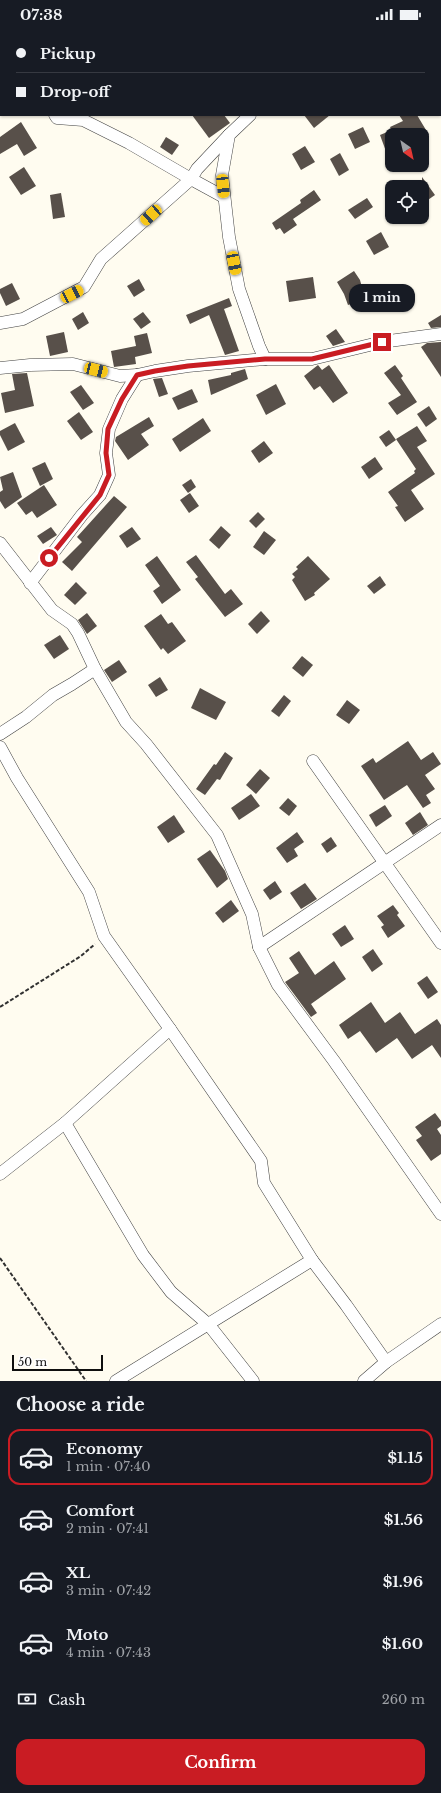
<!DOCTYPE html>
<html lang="en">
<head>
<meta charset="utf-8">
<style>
	body { margin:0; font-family:"Libre Baskerville",serif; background:#20242c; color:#f1f3f6; height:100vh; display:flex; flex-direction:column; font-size:15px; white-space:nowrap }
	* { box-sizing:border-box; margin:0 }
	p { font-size:13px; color:#9ea1a6 }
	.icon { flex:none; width:22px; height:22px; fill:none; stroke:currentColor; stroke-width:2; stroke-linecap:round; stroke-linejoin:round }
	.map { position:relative; height:1353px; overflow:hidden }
	.panel { display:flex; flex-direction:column; background:#171b24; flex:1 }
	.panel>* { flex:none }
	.guide { position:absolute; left:0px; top:0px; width:441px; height:88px; box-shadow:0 1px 3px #0004; display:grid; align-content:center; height:88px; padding:0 16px; background:#171b24 }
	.needle { width:26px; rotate:146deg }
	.controls { position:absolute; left:385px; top:100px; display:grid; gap:8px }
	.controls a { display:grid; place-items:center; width:44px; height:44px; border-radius:8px; background:#171b24; box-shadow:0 1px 3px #0004; font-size:20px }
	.scale { position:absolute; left:12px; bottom:10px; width:91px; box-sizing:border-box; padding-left:4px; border:2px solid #0f0f0f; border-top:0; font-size:11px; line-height:14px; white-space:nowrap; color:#0f0f0f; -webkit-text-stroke:3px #fff; paint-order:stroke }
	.end { position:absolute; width:18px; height:18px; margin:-9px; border:5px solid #c91c23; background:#fff; box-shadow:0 0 0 2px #fff }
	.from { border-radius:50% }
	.bubble { position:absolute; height:28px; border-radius:12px; background:#171b24; box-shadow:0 1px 3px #0004; font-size:13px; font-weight:800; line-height:28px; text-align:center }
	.car { position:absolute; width:12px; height:24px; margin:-12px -6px; border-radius:5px; box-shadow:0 0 3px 1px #0007; background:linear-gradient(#f5c518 24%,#345 0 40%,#f5c518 0 76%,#345 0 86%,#f5c518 0) }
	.guide b { display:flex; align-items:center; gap:14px; height:38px; font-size:15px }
	.guide b+b { border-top:1px solid #363941 }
	.guide i { width:10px; height:10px; background:#f1f3f6 }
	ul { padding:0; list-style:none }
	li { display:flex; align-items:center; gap:12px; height:56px; margin:0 8px 6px; padding:0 8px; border:2px solid transparent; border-radius:12px }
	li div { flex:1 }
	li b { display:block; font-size:15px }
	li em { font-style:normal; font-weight:800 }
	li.selected { border-color:#c91c23 }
	li>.icon { width:36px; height:36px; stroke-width:1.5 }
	h2 { padding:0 16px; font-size:18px; line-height:48px }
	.pay { display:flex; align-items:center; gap:10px; height:44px; padding:0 16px; font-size:15px }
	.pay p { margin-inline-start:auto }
	.primary-button { display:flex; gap:8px; margin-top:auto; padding:8px 16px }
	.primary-button a { flex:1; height:46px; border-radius:12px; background:#c91c23; color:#fff; font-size:16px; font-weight:800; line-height:46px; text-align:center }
	.status { display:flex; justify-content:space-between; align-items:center; height:28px; padding:0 20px; background:#171b24; direction:ltr }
	.status svg { height:11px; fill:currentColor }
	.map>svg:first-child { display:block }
	.building { fill:#58504a }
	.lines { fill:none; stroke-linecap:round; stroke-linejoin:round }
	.minor-casing { stroke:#424242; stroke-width:13 }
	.path { stroke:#313131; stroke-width:2; stroke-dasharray:4 2; stroke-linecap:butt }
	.minor { stroke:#fff; stroke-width:12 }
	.route { stroke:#c91c23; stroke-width:5 }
</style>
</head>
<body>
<div class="status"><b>07:38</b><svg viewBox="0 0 49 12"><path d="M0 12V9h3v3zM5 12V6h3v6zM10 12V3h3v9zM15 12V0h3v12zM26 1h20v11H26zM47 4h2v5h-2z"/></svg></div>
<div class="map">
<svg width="441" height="1353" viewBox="0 0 441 1353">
	<rect width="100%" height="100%" fill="#fffcf0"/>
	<!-- building -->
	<g class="building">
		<polygon points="192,87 224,87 230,95 209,110"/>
		<polygon points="304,87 330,87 314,100"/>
		<polygon points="399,87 417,87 429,107 409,107 408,104 401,107 394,107 390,99 403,93"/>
		<polygon points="21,94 37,120 24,128 17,116 0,126 0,109"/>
		<polygon points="363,99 370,114 355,121 348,106"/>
		<polygon points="392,102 392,137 391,137 380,107"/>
		<polygon points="166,109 179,117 172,127 160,119"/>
		<polygon points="305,118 315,134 301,142 292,126"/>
		<polygon points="340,125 349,142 339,148 330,131"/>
		<polygon points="24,139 36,158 21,167 9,149"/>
		<polygon points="422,149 435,167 422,176"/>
		<polygon points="314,162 321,172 293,191 297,197 284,206 280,200 276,202 272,195 301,175 300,172"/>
		<polygon points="61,165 65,189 53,191 50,167"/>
		<polygon points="367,170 373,179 355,191 348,182"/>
		<polygon points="381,204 389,219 374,227 366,213"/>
		<polygon points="354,243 360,252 365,271 348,277 344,266 337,254"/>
		<polygon points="313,249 316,270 289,274 286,253"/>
		<polygon points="139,251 145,262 134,269 127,258"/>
		<polygon points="12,255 20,271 6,278 0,265 0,261"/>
		<polygon points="229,270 232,278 224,281 239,323 225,327 209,287 190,296 186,287"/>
		<polygon points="83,284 89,295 78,302 72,291"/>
		<polygon points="143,284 151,294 141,301 133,291"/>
		<polygon points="441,287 441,299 431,300 428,295"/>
		<polygon points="336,301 345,314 333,318 326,308"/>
		<polygon points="64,304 68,324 50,328 46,308"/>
		<polygon points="147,305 152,325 135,329 136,336 114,339 111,323 136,318 134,308"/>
		<polygon points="441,314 441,349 421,319 427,315"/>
		<polygon points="318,337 322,342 329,337 348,365 333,375 320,358 314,362 304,348"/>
		<polygon points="395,337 403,348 401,350 417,374 397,387 388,375 401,367 384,345"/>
		<polygon points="245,341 248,351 211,367 208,352 231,347 231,345"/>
		<polygon points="27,345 34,378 5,385 1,365 15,362 12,346"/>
		<polygon points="162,350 168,366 159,369 153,351"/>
		<polygon points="276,356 286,376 266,387 256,367"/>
		<polygon points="81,357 94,375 83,382 70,364"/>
		<polygon points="192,361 198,374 178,382 172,370"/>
		<polygon points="429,378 437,391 426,399 417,386"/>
		<polygon points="79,384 93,404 81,412 67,393"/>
		<polygon points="149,389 154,398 141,406 149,417 128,432 115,413 116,409"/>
		<polygon points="203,390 211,403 180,424 172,411"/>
		<polygon points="15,395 25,414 8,423 0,407 0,403"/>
		<polygon points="417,398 427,413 417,419 435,446 411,462 424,481 405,494 395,479 398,478 388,464 415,445 414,443 416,441 396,411"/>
		<polygon points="389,402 396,412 386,419 379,409"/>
		<polygon points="264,413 273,425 259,435 251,423"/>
		<polygon points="375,429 383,441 369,451 361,439"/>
		<polygon points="45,434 53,451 40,458 32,440"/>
		<polygon points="13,444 22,469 5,481 0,473 0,464 3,462 0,449"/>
		<polygon points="191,451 196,459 188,465 182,457"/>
		<polygon points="44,457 57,477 37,490 32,483 26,487 17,475"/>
		<polygon points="190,465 199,478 189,485 180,472"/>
		<polygon points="114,468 127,479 72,543 62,534 82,514 77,509"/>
		<polygon points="258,484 265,491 256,500 249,493"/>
		<polygon points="221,498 231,507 219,521 209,512"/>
		<polygon points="51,499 57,507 43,516 37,508"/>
		<polygon points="132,499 141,511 127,520 119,508"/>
		<polygon points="264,503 276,512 264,527 253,519"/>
		<polygon points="196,527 225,566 231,561 243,576 225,589 195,551 198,549 186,534"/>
		<polygon points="157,528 181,562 162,576 153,563 160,558 145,537"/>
		<polygon points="308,528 330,551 314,565 315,567 305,573 292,552 295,549 292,546 298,541 296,539"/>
		<polygon points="380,548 386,557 374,566 367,558"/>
		<polygon points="76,554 87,565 75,577 64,567"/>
		<polygon points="261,583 270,593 257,606 248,596"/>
		<polygon points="87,585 97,598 87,606 78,592"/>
		<polygon points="161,586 168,596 172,594 186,613 168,626 163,620 161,622 144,598"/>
		<polygon points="60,607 69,621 54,631 44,617"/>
		<polygon points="302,628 313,637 303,649 292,640"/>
		<polygon points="119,632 127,644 112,654 104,642"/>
		<polygon points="160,649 168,662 156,669 148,657"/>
		<polygon points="200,660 226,674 216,692 191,680"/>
		<polygon points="284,667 291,673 279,689 271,683"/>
		<polygon points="347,672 360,682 349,696 336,687"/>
		<polygon points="408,713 421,732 433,724 441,736 425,747 435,761 426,767 431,775 423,780 407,757 384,772 361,738 373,730 376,735"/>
		<polygon points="225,724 233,730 220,752 217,751 205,767 196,761 214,736 216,737"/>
		<polygon points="260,741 270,750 256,766 246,757"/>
		<polygon points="251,766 260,778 239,792 231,780"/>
		<polygon points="288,770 297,778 289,788 279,780"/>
		<polygon points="385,777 392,788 376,799 369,787"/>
		<polygon points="420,784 428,797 413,807 405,795"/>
		<polygon points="174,787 185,804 168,815 157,799"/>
		<polygon points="297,804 304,814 294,821 298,828 287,835 276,820"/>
		<polygon points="331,809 337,818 327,825 321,816"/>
		<polygon points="210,822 225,843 228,851 217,860 197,831"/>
		<polygon points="275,853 282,864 270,872 263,862"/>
		<polygon points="305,855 317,871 301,881 290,865"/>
		<polygon points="231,872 239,883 223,895 215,885"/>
		<polygon points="393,877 399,885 397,887 405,898 388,910 381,899 384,897 377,888"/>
		<polygon points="345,897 354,911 341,919 332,906"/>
		<polygon points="373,921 383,936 372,944 362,929"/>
		<polygon points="299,923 315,947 334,933 346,951 311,976 317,985 311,989 285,954 299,945 289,930"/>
		<polygon points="427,948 438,964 428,971 417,955"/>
		<polygon points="371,974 385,995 400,984 415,1006 437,991 441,997 441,1030 432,1017 412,1031 397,1010 376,1025 360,1003 348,1011 339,997"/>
		<polygon points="435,1085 441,1093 441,1098 437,1101 441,1107 441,1126 431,1133 416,1112 422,1108 415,1099"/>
	</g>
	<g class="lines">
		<!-- minor casing -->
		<g class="minor-casing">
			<g id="minor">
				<polyline points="266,0 266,1"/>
				<polyline points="357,1 358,0"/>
				<polyline points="0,6 1,8"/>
				<polyline points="250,87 229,107 222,147 229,209 239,261 259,318 265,331"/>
				<polyline points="224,169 191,151 197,141 229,107"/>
				<polyline points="0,295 23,291 84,259 101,231 191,151 129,115 83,92 57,90 55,87"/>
				<polyline points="0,340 30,337 73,336 120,348 137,347 155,343 188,338 265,331 312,331 382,314 441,306"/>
				<polyline points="0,515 52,582 72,596 78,605 95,641 126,694 146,716 217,807 252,886 259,919 278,957 334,1033 441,1186"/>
				<polyline points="30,555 82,487 100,467 109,447 106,425 109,401 122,371 137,347"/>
				<polyline points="0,706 26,689 53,667 72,656 95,641"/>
				<polyline points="0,719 17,750 89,864 104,908 170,1001 261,1133 264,1155 312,1232 346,1277 386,1334"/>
				<polyline points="313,733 441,915"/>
				<polyline points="259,919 441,797"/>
				<polyline points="65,1095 143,1227 171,1264 209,1297 253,1353"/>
				<polyline points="0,1146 65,1095 170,1001"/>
				<polyline points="116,1353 312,1232"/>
				<polyline points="364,1353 386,1334 441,1296"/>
			</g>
		</g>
		<!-- path -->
		<g class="path">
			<polyline points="0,979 81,928 95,916"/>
			<polyline points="0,1230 86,1353"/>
		</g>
		<!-- minor -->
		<use href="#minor" class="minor"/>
	</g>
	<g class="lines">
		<!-- route -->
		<polyline class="route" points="49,530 100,467 109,447 106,425 108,401 122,371 137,347 155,343 188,338 265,331 312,331 382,314"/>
	</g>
</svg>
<div class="controls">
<a><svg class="needle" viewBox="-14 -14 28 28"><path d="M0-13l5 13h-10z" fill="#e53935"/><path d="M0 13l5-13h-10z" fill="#9ea1a6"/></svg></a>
<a><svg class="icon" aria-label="locate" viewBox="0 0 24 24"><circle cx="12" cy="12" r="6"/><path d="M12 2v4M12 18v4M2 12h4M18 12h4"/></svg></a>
</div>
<div class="scale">50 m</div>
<i class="end from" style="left:49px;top:530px"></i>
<i class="end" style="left:382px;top:314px"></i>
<div class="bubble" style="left:349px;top:256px;width:66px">1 min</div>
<i class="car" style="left:223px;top:158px;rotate:174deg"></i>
<i class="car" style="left:151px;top:187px;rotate:228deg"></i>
<i class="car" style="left:234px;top:235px;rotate:169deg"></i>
<i class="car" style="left:72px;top:266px;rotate:63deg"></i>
<i class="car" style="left:96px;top:342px;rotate:104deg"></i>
<div class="guide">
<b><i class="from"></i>Pickup</b>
<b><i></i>Drop-off</b>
</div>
</div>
<section class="panel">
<h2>Choose a ride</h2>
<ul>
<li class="selected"><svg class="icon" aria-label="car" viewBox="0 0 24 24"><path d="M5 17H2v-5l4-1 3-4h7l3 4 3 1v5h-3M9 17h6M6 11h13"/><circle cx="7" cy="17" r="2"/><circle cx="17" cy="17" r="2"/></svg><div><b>Economy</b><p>1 min · 07:40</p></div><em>$1.15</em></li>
<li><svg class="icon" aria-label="car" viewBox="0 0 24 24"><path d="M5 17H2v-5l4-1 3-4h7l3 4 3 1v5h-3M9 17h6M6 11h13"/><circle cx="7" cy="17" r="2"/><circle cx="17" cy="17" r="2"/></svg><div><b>Comfort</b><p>2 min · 07:41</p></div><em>$1.56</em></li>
<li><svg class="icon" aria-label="car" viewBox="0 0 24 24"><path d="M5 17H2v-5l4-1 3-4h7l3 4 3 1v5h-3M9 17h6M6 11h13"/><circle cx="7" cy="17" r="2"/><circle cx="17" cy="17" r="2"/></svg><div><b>XL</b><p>3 min · 07:42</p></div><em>$1.96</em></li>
<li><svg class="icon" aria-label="car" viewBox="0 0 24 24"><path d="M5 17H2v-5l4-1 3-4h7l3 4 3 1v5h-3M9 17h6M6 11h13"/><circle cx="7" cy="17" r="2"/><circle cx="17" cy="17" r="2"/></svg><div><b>Moto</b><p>4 min · 07:43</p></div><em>$1.60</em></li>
</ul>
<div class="pay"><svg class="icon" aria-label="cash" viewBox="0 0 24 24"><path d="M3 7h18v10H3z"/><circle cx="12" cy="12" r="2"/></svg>Cash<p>260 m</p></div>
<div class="primary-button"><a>Confirm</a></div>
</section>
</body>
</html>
